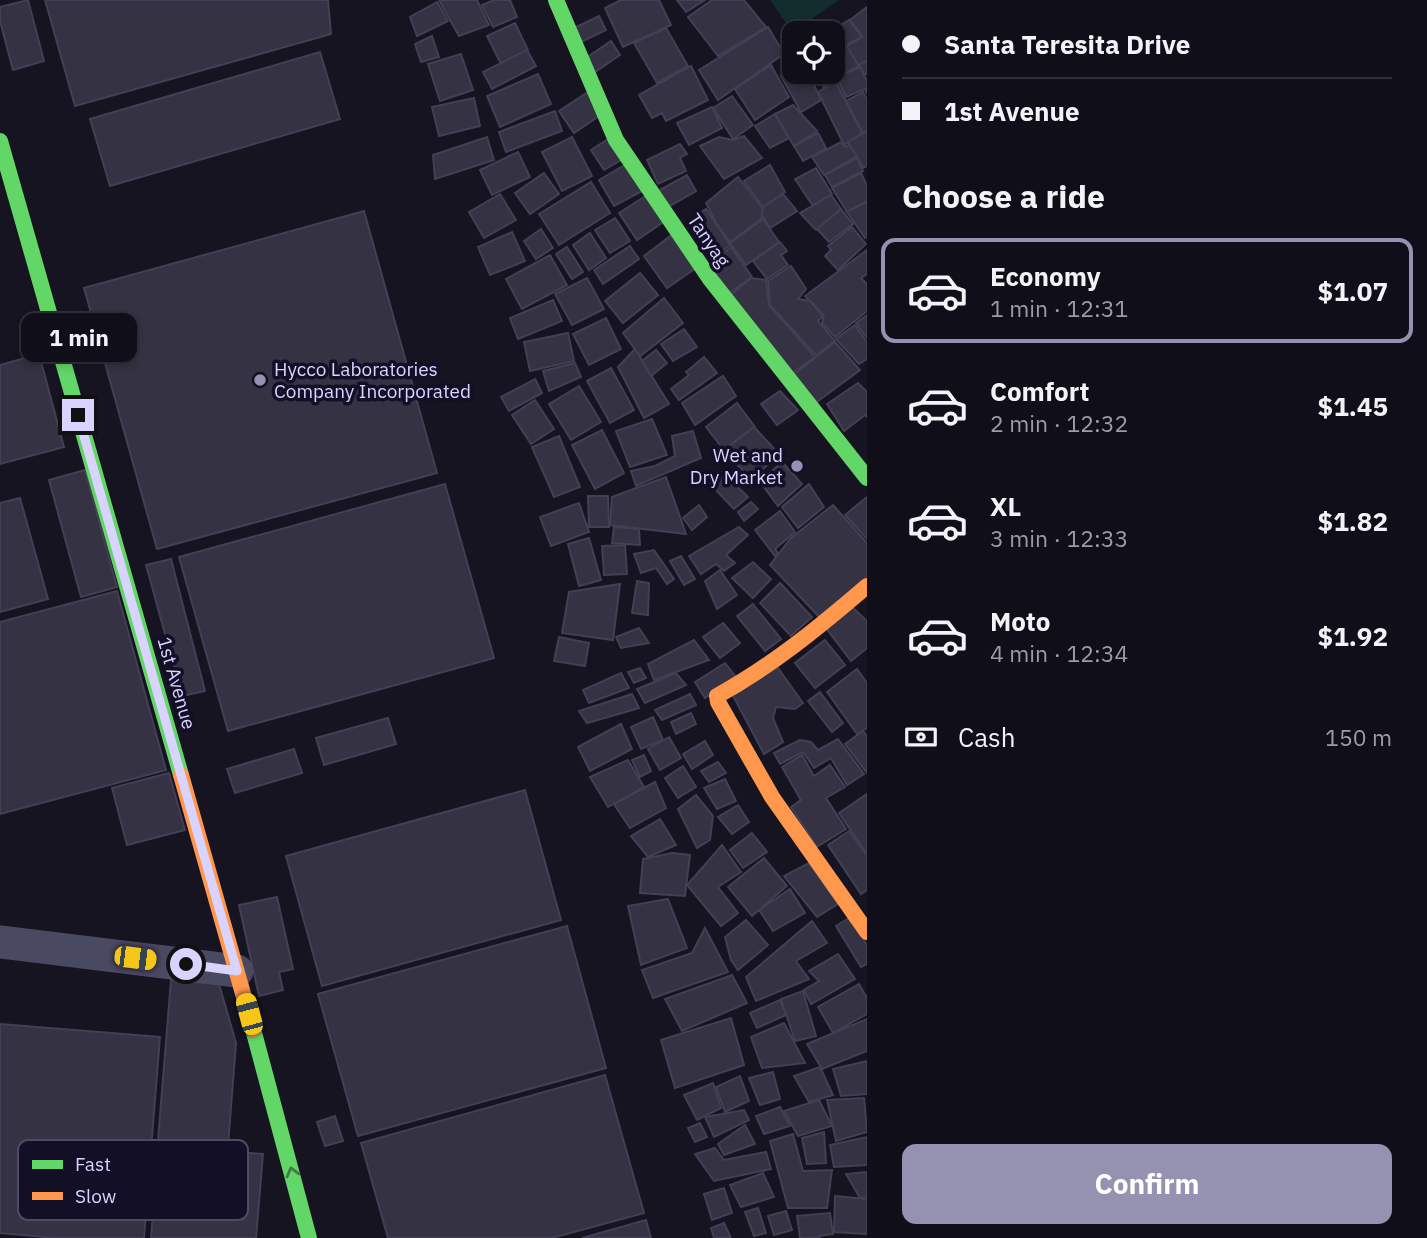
<!DOCTYPE html>
<html lang="en">
<head>
<meta charset="utf-8">
<style>
	body { margin:0; font-family:"IBM Plex Sans",sans-serif; background:#1e1d26; color:#f1f3f6; height:100vh; display:flex; flex-direction:column; font-size:26px; white-space:nowrap }
	* { box-sizing:border-box; margin:0 }
	p { font-size:23px; color:#9c9ca2 }
	.icon { flex:none; width:38px; height:38px; fill:none; stroke:currentColor; stroke-width:2; stroke-linecap:round; stroke-linejoin:round }
	.map { position:relative; flex:1; overflow:hidden }
	.drawer { display:flex; flex-direction:column; background:#100f19; width:560px }
	.drawer>* { flex:none }
	.top-card { display:grid; align-content:center; height:154px; padding:0 35px; background:#100f19 }
	.controls { position:absolute; left:782px; top:21px; display:grid; gap:14px }
	.controls a { display:grid; place-items:center; width:63px; height:63px; border-radius:14px; background:#100f19; box-shadow:0 4px 10px #0003,0 0 0 2px #302f38; font-size:35px }
	.end { position:absolute; width:32px; height:32px; margin:-16px; border:9px solid #d9d4ff; background:#111; box-shadow:0 0 0 4px #111 }
	.from { border-radius:50% }
	.bubble { position:absolute; height:49px; border-radius:14px; background:#100f19; box-shadow:0 4px 10px #0003,0 0 0 2px #302f38; font-size:23px; font-weight:700; line-height:49px; text-align:center }
	.car { position:absolute; width:21px; height:42px; margin:-21px -10px; border-radius:9px; box-shadow:0 0 5px 2px #0007; background:linear-gradient(#f5c518 24%,#345 0 40%,#f5c518 0 76%,#345 0 86%,#f5c518 0) }
	.top-card b { display:flex; align-items:center; gap:24px; height:66px; font-size:26px }
	.top-card b+b { border-top:2px solid #302f38 }
	.top-card i { width:18px; height:18px; background:#f1f3f6 }
	ul { padding:0; list-style:none }
	li { display:flex; align-items:center; gap:21px; height:105px; margin:0 14px 10px; padding:0 21px; border:4px solid transparent; border-radius:14px }
	li div { flex:1 }
	li b { display:block; font-size:26px }
	li em { font-style:normal; font-weight:700 }
	li.selected { border-color:#9591b1 }
	li>.icon { width:63px; height:63px; stroke-width:1.5 }
	h2 { padding:0 35px; font-size:32px; line-height:84px }
	.pay { display:flex; align-items:center; gap:18px; height:77px; padding:0 35px; font-size:26px }
	.pay p { margin-inline-start:auto }
	.button { display:flex; gap:14px; margin-top:auto; padding:14px 35px }
	.button a { flex:1; height:80px; border-radius:14px; background:#9591b1; color:#fff; font-size:28px; font-weight:700; line-height:80px; text-align:center }
	main { display:flex; flex:1; min-height:0 }
	.map>svg:first-child { display:block }
	.grass { fill:#132c2d }
	.building { fill:#343243; stroke:#433f54; stroke-width:2 }
	.lines { fill:none; stroke-linecap:round; stroke-linejoin:round }
	.street { stroke:#4a4962; stroke-width:33 }
	.fast { stroke:#63d668; stroke-width:16 }
	.slow { stroke:#ff974d; stroke-width:16 }
	.oneway { stroke:#3f7c4a }
	.route { stroke:#d9d4ff; stroke-width:9 }
	.poi-dot { fill:#9591b1; stroke:#130f26; stroke-width:2.5 }
	.labels { text-anchor:middle; dominant-baseline:central; stroke-width:7; stroke-linejoin:round; paint-order:stroke }
	.street-label { font-size:19px; fill:#d9d4ff; stroke:#130f26 }
	.poi-label { font-size:19px; fill:#d9d4ff; stroke:#130f26; text-anchor:start }
	.key { fill:#130f26; stroke:#4e4a67; stroke-width:2 }
	.key-label { font-size:19px; fill:#d9d4ff }
</style>
</head>
<body>
<main>
<div class="map">
<svg width="867" height="1238" viewBox="0 0 867 1238">
	<rect width="100%" height="100%" fill="#161421"/>
	<!-- grass -->
	<polygon class="grass" points="770,0 839,0 792,32"/>
	<!-- building -->
	<g class="building">
		<polygon points="28,0 44,61 13,70 0,21 0,7"/>
		<polygon points="45,0 328,0 331,34 75,106"/>
		<polygon points="439,0 477,0 489,25 459,36"/>
		<polygon points="494,0 510,0 517,17 493,27 482,5"/>
		<polygon points="621,0 659,0 671,25 623,47 605,8"/>
		<polygon points="677,0 705,0 686,12"/>
		<polygon points="712,0 744,0 766,27 718,56 688,17"/>
		<polygon points="437,2 448,21 417,36 410,17"/>
		<polygon points="867,7 867,60 858,65 847,46 863,37 850,20"/>
		<polygon points="599,16 606,30 579,43 572,29"/>
		<polygon points="849,20 862,37 846,45 858,65 867,61 867,74 865,75 860,66 842,74 839,79 833,63 833,47 842,41 834,29"/>
		<polygon points="830,21 841,42 833,46 833,33 819,33 817,28"/>
		<polygon points="515,23 528,50 501,64 487,36"/>
		<polygon points="768,27 784,54 718,100 699,70"/>
		<polygon points="666,28 688,66 657,83 634,43"/>
		<polygon points="432,36 439,57 421,62 415,44"/>
		<polygon points="611,41 620,55 595,72 586,58"/>
		<polygon points="527,50 536,66 492,89 483,72"/>
		<polygon points="320,52 340,119 110,186 90,119"/>
		<polygon points="461,54 473,90 440,101 428,64"/>
		<polygon points="771,65 789,97 755,120 735,89"/>
		<polygon points="833,65 839,79 824,88 815,72 833,72"/>
		<polygon points="691,66 708,100 666,121 662,113 652,118 639,95"/>
		<polygon points="860,67 867,81 867,94 865,89 846,97 838,80 842,75"/>
		<polygon points="794,69 794,72 808,72 821,100 801,112 781,76"/>
		<polygon points="538,74 551,104 500,127 487,96"/>
		<polygon points="836,82 862,133 844,145 818,92"/>
		<polygon points="588,92 602,114 574,133 559,111"/>
		<polygon points="863,92 867,99 867,130 863,133 846,101"/>
		<polygon points="732,96 753,125 733,139 713,108"/>
		<polygon points="474,98 480,126 439,136 432,107"/>
		<polygon points="793,105 817,131 794,146 775,114"/>
		<polygon points="712,107 722,128 689,145 677,123"/>
		<polygon points="555,111 562,131 506,152 499,132"/>
		<polygon points="775,114 789,138 770,148 755,126"/>
		<polygon points="867,131 867,166 863,168 848,142"/>
		<polygon points="818,133 826,148 803,161 794,146"/>
		<polygon points="744,136 762,158 724,179 700,146 719,137 733,140"/>
		<polygon points="487,137 494,160 435,179 433,155"/>
		<polygon points="572,137 592,176 562,191 542,152"/>
		<polygon points="610,138 623,159 604,170 591,150"/>
		<polygon points="841,142 845,147 849,145 857,156 824,175 812,157"/>
		<polygon points="680,144 687,154 680,158 686,171 658,184 647,160"/>
		<polygon points="518,152 530,177 492,195 480,170"/>
		<polygon points="857,158 863,171 832,187 825,175"/>
		<polygon points="628,163 644,190 614,206 599,180"/>
		<polygon points="770,165 785,192 763,207 744,181"/>
		<polygon points="816,168 832,194 813,206 795,179"/>
		<polygon points="544,173 559,194 530,214 515,193"/>
		<polygon points="861,173 867,186 867,201 847,212 832,188"/>
		<polygon points="687,175 696,191 666,208 658,191"/>
		<polygon points="738,177 763,209 761,219 730,242 716,223 706,203"/>
		<polygon points="591,182 610,213 559,245 539,214"/>
		<polygon points="500,194 516,220 484,238 469,212"/>
		<polygon points="783,194 797,211 770,228 762,215 763,207"/>
		<polygon points="647,195 665,221 637,240 619,213"/>
		<polygon points="831,195 841,209 816,230 800,213"/>
		<polygon points="867,202 867,237 865,238 847,212"/>
		<polygon points="706,209 730,245 714,256 690,220"/>
		<polygon points="841,209 853,224 829,242 817,229"/>
		<polygon points="364,211 437,473 157,549 84,288"/>
		<polygon points="615,218 630,241 610,253 595,230"/>
		<polygon points="763,219 779,242 746,265 730,243"/>
		<polygon points="852,227 866,244 838,270 825,256 831,250 828,246"/>
		<polygon points="541,229 553,248 536,259 524,241"/>
		<polygon points="512,232 525,261 490,275 478,247"/>
		<polygon points="590,233 606,258 589,270 573,245"/>
		<polygon points="673,234 696,268 667,288 644,256"/>
		<polygon points="780,242 787,251 781,255 788,265 767,279 753,261"/>
		<polygon points="630,246 639,259 603,284 594,270"/>
		<polygon points="567,247 583,272 572,279 556,254"/>
		<polygon points="731,247 752,277 726,295 705,267"/>
		<polygon points="867,250 867,274 861,278 867,284 867,311 835,337 822,323 824,315 805,296"/>
		<polygon points="550,255 567,285 522,309 506,279"/>
		<polygon points="791,266 806,289 798,299 810,301 823,316 818,321 835,341 816,355 770,305 768,281"/>
		<polygon points="640,273 658,295 623,323 605,301"/>
		<polygon points="587,278 604,309 572,325 555,294"/>
		<polygon points="751,278 766,280 769,305 815,357 788,376 728,297"/>
		<polygon points="664,298 683,323 640,356 623,333"/>
		<polygon points="553,300 562,321 518,339 510,318"/>
		<polygon points="867,315 867,338 856,323"/>
		<polygon points="606,318 621,349 589,365 573,334"/>
		<polygon points="855,325 867,342 867,359 859,364 836,339"/>
		<polygon points="684,329 697,347 673,361 661,344"/>
		<polygon points="568,333 574,361 530,371 524,342"/>
		<polygon points="835,342 860,370 814,404 791,377"/>
		<polygon points="635,349 669,404 644,418 618,367"/>
		<polygon points="656,350 667,363 651,376 642,361"/>
		<polygon points="39,354 64,447 0,464 0,365"/>
		<polygon points="704,357 717,373 679,400 671,389 689,375 686,372"/>
		<polygon points="575,363 581,377 549,391 543,371"/>
		<polygon points="611,368 634,410 610,423 587,381"/>
		<polygon points="723,376 736,396 695,425 682,403"/>
		<polygon points="535,379 542,393 509,411 501,397"/>
		<polygon points="858,383 867,392 867,417 865,415 844,431 827,404"/>
		<polygon points="579,386 601,422 571,440 549,404"/>
		<polygon points="780,391 798,410 777,425 761,404"/>
		<polygon points="535,400 554,429 531,444 512,415"/>
		<polygon points="737,403 755,427 724,450 706,427"/>
		<polygon points="652,419 667,455 630,467 616,431"/>
		<polygon points="754,427 779,454 751,480 724,450"/>
		<polygon points="602,430 624,473 595,489 572,445"/>
		<polygon points="693,431 701,458 636,486 631,471 655,466 675,456 672,436"/>
		<polygon points="559,436 580,487 554,497 532,447"/>
		<polygon points="782,462 802,484 778,506 760,482"/>
		<polygon points="85,470 117,587 81,597 49,480"/>
		<polygon points="722,472 748,497 734,509 710,484"/>
		<polygon points="666,477 686,534 610,525 612,497"/>
		<polygon points="445,484 494,658 228,731 179,557"/>
		<polygon points="809,484 824,507 798,528 782,507"/>
		<polygon points="588,496 608,496 609,527 589,527"/>
		<polygon points="867,497 867,539 845,515"/>
		<polygon points="20,498 48,599 0,612 0,503"/>
		<polygon points="751,502 758,509 744,521 738,512"/>
		<polygon points="579,503 589,532 551,546 540,517"/>
		<polygon points="699,505 707,517 692,530 683,518"/>
		<polygon points="833,505 867,543 867,581 824,622 770,565 791,538"/>
		<polygon points="780,511 795,532 775,549 778,553 775,556 755,530"/>
		<polygon points="614,527 639,529 640,545 612,543"/>
		<polygon points="739,527 748,535 726,555 735,563 724,571 716,564 701,574 689,556"/>
		<polygon points="589,538 601,580 579,586 568,544"/>
		<polygon points="625,545 627,574 604,575 602,546"/>
		<polygon points="654,550 674,579 667,584 656,568 641,573 634,554"/>
		<polygon points="681,556 695,579 684,585 670,561"/>
		<polygon points="171,559 205,691 182,696 146,565"/>
		<polygon points="753,562 771,579 753,598 732,578"/>
		<polygon points="720,570 737,595 717,609 705,581"/>
		<polygon points="637,581 649,583 648,615 632,613"/>
		<polygon points="780,583 812,617 791,636 760,603"/>
		<polygon points="620,584 613,640 562,633 569,592"/>
		<polygon points="117,591 166,770 0,814 0,622"/>
		<polygon points="753,604 781,639 765,651 737,616"/>
		<polygon points="853,608 867,621 867,648 851,661 826,628"/>
		<polygon points="723,623 740,643 720,658 703,637"/>
		<polygon points="639,628 649,643 621,648 616,637"/>
		<polygon points="559,637 589,643 585,666 554,661"/>
		<polygon points="694,640 709,660 654,680 648,664"/>
		<polygon points="825,640 845,665 815,688 795,663"/>
		<polygon points="725,663 736,677 705,698 695,682"/>
		<polygon points="640,668 646,678 634,683 628,672"/>
		<polygon points="778,668 803,703 795,709 776,707 773,718 783,742 764,754 731,692"/>
		<polygon points="857,669 867,683 867,728 857,734 827,692"/>
		<polygon points="621,673 629,688 589,703 583,690"/>
		<polygon points="676,673 686,685 645,703 637,689"/>
		<polygon points="820,692 843,723 832,732 808,701"/>
		<polygon points="632,694 639,708 587,723 579,711"/>
		<polygon points="690,694 696,705 662,720 655,710"/>
		<polygon points="691,713 696,724 676,734 671,722"/>
		<polygon points="653,717 663,740 641,749 631,727"/>
		<polygon points="388,718 396,744 324,765 316,738"/>
		<polygon points="621,724 632,749 590,771 578,747"/>
		<polygon points="863,731 867,736 867,773 845,744"/>
		<polygon points="669,737 681,758 660,770 648,749"/>
		<polygon points="838,739 864,774 847,785 831,758 814,768 803,752 780,764 774,753 800,740 811,742 818,750"/>
		<polygon points="705,741 713,755 692,769 683,754"/>
		<polygon points="294,749 302,773 235,793 227,769"/>
		<polygon points="644,755 651,771 640,777 632,760"/>
		<polygon points="802,755 814,776 830,765 845,787 826,798 846,829 817,847 791,807 801,800 782,767"/>
		<polygon points="628,760 644,787 608,807 590,777"/>
		<polygon points="718,762 726,773 709,782 701,771"/>
		<polygon points="683,766 696,787 678,798 665,778"/>
		<polygon points="169,773 185,830 127,845 112,788"/>
		<polygon points="725,779 736,801 717,809 704,788"/>
		<polygon points="655,782 666,808 630,828 614,804"/>
		<polygon points="525,790 561,920 322,986 286,856"/>
		<polygon points="867,794 867,854 839,813"/>
		<polygon points="696,795 713,816 710,840 697,848 678,809"/>
		<polygon points="738,805 749,822 732,834 718,817"/>
		<polygon points="660,819 676,845 648,857 631,836"/>
		<polygon points="849,831 867,856 867,890 861,894 828,845"/>
		<polygon points="752,833 767,852 743,868 730,850"/>
		<polygon points="722,845 741,872 718,887 738,913 721,926 687,885"/>
		<polygon points="672,853 690,855 685,896 640,893 643,859"/>
		<polygon points="764,858 787,886 752,916 728,887"/>
		<polygon points="809,863 838,904 817,917 784,876"/>
		<polygon points="790,889 805,913 773,931 759,910"/>
		<polygon points="277,897 293,969 279,972 283,990 259,996 239,905"/>
		<polygon points="668,899 687,948 641,965 628,906"/>
		<polygon points="849,918 867,945 867,964 861,967 836,926"/>
		<polygon points="746,920 768,945 738,970 731,960 725,937"/>
		<polygon points="812,921 827,943 796,961 809,979 756,1001 746,977"/>
		<polygon points="567,926 606,1068 358,1136 318,994"/>
		<polygon points="705,928 728,972 653,998 642,970 692,953"/>
		<polygon points="838,954 855,979 811,1004 804,990 819,981 809,971"/>
		<polygon points="732,975 747,1003 682,1031 665,999"/>
		<polygon points="171,980 219,984 236,1043 228,1146 158,1140"/>
		<polygon points="859,984 867,998 867,1014 833,1033 818,1007"/>
		<polygon points="803,991 816,1036 795,1041 781,999"/>
		<polygon points="780,1000 786,1015 757,1028 750,1013"/>
		<polygon points="731,1018 744,1065 675,1088 661,1040"/>
		<polygon points="867,1019 867,1051 822,1069 807,1044"/>
		<polygon points="784,1023 805,1063 762,1068 751,1037"/>
		<polygon points="0,1024 160,1037 144,1238 55,1238 0,1233"/>
		<polygon points="867,1061 867,1094 841,1096 833,1069"/>
		<polygon points="820,1067 833,1095 809,1102 794,1076"/>
		<polygon points="773,1072 780,1099 760,1105 749,1078"/>
		<polygon points="605,1075 644,1213 552,1238 388,1238 361,1143"/>
		<polygon points="740,1076 749,1101 725,1112 716,1087"/>
		<polygon points="713,1083 721,1108 697,1120 684,1095"/>
		<polygon points="864,1098 867,1132 836,1141 827,1100"/>
		<polygon points="819,1100 832,1126 798,1136 784,1111"/>
		<polygon points="780,1107 790,1126 764,1134 756,1116"/>
		<polygon points="744,1110 749,1120 714,1137 705,1117"/>
		<polygon points="335,1116 343,1141 325,1146 317,1122"/>
		<polygon points="700,1123 707,1137 695,1142 688,1128"/>
		<polygon points="745,1125 755,1144 724,1155 718,1144"/>
		<polygon points="824,1132 826,1163 807,1164 802,1138"/>
		<polygon points="793,1134 803,1171 832,1170 827,1208 788,1208 770,1141"/>
		<polygon points="867,1137 867,1165 834,1167 830,1145"/>
		<polygon points="159,1145 263,1154 256,1238 151,1238"/>
		<polygon points="715,1148 724,1160 766,1152 771,1169 714,1181 695,1154"/>
		<polygon points="867,1172 867,1198 860,1198 846,1174"/>
		<polygon points="763,1173 774,1197 741,1207 730,1185"/>
		<polygon points="724,1188 732,1213 712,1220 704,1194"/>
		<polygon points="835,1196 867,1199 867,1234 834,1232"/>
		<polygon points="758,1208 766,1233 754,1236 745,1212"/>
		<polygon points="786,1211 792,1230 774,1235 768,1216"/>
		<polygon points="830,1213 833,1234 819,1236 820,1238 800,1238 797,1216"/>
		<polygon points="646,1220 651,1238 582,1238"/>
		<polygon points="724,1223 731,1238 714,1238 711,1228"/>
	</g>
	<g class="lines">
		<!-- street -->
		<polyline class="street" points="0,942 237,971"/>
		<!-- fast -->
		<g class="fast">
			<polyline points="556,0 616,140 710,279 867,478"/>
			<polyline points="0,141 181,775"/>
			<polyline points="253,1029 309,1238"/>
		</g>
		<!-- slow -->
		<g class="slow">
			<path d="M 867,586 C 818,628 773,665 717,696 L 718,702 L 772,797 L 867,932"/>
			<polyline points="181,775 253,1029"/>
		</g>
	</g>
	<!-- one-way arrows -->
	<defs><path id="oneway-chevron" d="M-2-3.5L2.5 0L-2 3.5" fill="none" stroke-width="1.6" stroke-linecap="round" stroke-linejoin="round" transform="scale(1.75)"/></defs>
	<use class="oneway" href="#oneway-chevron" transform="translate(292 1172) rotate(-105)"/>
	<g class="lines">
		<!-- route -->
		<polyline class="route" points="78,415 237,971 186,964"/>
	</g>
	<!-- markers -->
	<g class="poi-dot">
		<circle cx="260" cy="380" r="7"/>
		<circle cx="797" cy="466" r="7"/>
	</g>
	<g class="labels">
		<!-- street labels -->
		<g class="street-label">
			<text transform="translate(709 240) rotate(56)">Tanyag</text>
			<text transform="translate(177 683) rotate(74)">1st Avenue</text>
		</g>
		<!-- poi labels -->
		<g class="poi-label">
			<text x="274" y="369">Hycco Laboratories<tspan x="274" dy="22">Company Incorporated</tspan></text>
			<text x="783" y="455" text-anchor="end">Wet and<tspan x="783" dy="22">Dry Market</tspan></text>
		</g>
	</g>
	<!-- legend -->
	<rect x="18" y="1140" width="230" height="80" rx="10" class="key"/>
	<rect x="32" y="1160" width="31" height="9" fill="#63d668"/>
	<rect x="32" y="1192" width="31" height="8" fill="#ff974d"/>
	<g class="key-label">
		<text x="75" y="1171">Fast</text>
		<text x="75" y="1203">Slow</text>
	</g>
</svg>
<div class="controls">
<a><svg class="icon" aria-label="locate" viewBox="0 0 24 24"><circle cx="12" cy="12" r="6"/><path d="M12 2v4M12 18v4M2 12h4M18 12h4"/></svg></a>
</div>
<i class="end from" style="left:186px;top:964px"></i>
<i class="end" style="left:78px;top:415px"></i>
<div class="bubble" style="left:21px;top:313px;width:116px">1 min</div>
<i class="car" style="left:135px;top:958px;rotate:97deg"></i>
<i class="car" style="left:249px;top:1014px;rotate:345deg"></i>
</div>
<section class="drawer">
<div class="top-card">
<b><i class="from"></i>Santa Teresita Drive</b>
<b><i></i>1st Avenue</b>
</div>
<h2>Choose a ride</h2>
<ul>
<li class="selected"><svg class="icon" aria-label="car" viewBox="0 0 24 24"><path d="M5 17H2v-5l4-1 3-4h7l3 4 3 1v5h-3M9 17h6M6 11h13"/><circle cx="7" cy="17" r="2"/><circle cx="17" cy="17" r="2"/></svg><div><b>Economy</b><p>1 min · 12:31</p></div><em>$1.07</em></li>
<li><svg class="icon" aria-label="car" viewBox="0 0 24 24"><path d="M5 17H2v-5l4-1 3-4h7l3 4 3 1v5h-3M9 17h6M6 11h13"/><circle cx="7" cy="17" r="2"/><circle cx="17" cy="17" r="2"/></svg><div><b>Comfort</b><p>2 min · 12:32</p></div><em>$1.45</em></li>
<li><svg class="icon" aria-label="car" viewBox="0 0 24 24"><path d="M5 17H2v-5l4-1 3-4h7l3 4 3 1v5h-3M9 17h6M6 11h13"/><circle cx="7" cy="17" r="2"/><circle cx="17" cy="17" r="2"/></svg><div><b>XL</b><p>3 min · 12:33</p></div><em>$1.82</em></li>
<li><svg class="icon" aria-label="car" viewBox="0 0 24 24"><path d="M5 17H2v-5l4-1 3-4h7l3 4 3 1v5h-3M9 17h6M6 11h13"/><circle cx="7" cy="17" r="2"/><circle cx="17" cy="17" r="2"/></svg><div><b>Moto</b><p>4 min · 12:34</p></div><em>$1.92</em></li>
</ul>
<div class="pay"><svg class="icon" aria-label="cash" viewBox="0 0 24 24"><path d="M3 7h18v10H3z"/><circle cx="12" cy="12" r="2"/></svg>Cash<p>150 m</p></div>
<div class="button"><a>Confirm</a></div>
</section>
</main>
</body>
</html>
